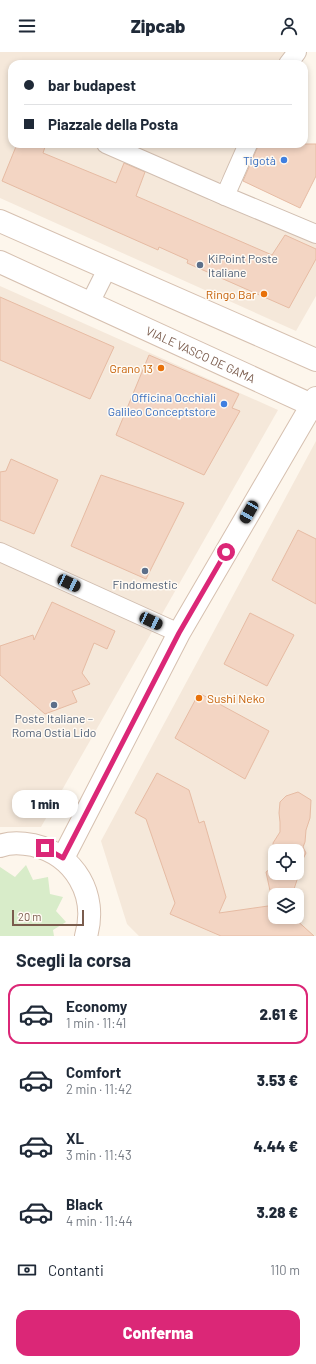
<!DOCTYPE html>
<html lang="it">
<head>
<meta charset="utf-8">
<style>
	body { margin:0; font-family:Barlow,sans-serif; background:#f2f2f3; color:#1f2937; height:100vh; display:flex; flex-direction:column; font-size:15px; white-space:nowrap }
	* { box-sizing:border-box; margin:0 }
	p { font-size:13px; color:#747a83 }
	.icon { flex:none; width:22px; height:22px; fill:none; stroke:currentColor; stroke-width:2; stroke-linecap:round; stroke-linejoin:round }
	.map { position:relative; height:884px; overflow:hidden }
	.details { display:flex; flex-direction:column; background:#fff; flex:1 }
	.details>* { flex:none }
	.top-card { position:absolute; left:8px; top:8px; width:300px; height:88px; border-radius:12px; box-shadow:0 2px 6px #0003; display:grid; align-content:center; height:88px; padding:0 16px; background:#fff }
	.buttons { position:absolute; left:268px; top:792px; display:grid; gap:8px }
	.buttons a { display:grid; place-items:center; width:36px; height:36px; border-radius:8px; background:#fff; box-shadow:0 2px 6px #0003; font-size:20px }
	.scale { position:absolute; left:12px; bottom:10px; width:72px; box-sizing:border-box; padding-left:4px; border:2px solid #7a5c4d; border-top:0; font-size:11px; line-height:14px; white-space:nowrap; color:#7a5c4d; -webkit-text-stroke:3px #fffaf3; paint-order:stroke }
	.end { position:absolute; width:18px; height:18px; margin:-9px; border:5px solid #db2777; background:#fff; box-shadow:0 0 0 2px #fff }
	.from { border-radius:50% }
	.bubble { position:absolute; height:28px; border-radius:12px; background:#fff; box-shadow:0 2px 6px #0003; font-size:13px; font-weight:800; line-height:28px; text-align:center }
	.car { position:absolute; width:12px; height:24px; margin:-12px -6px; border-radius:5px; box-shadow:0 0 3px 1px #0007; background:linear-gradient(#222 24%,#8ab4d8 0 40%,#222 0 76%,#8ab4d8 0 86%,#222 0) }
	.top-card b { display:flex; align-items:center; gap:14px; height:38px; font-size:15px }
	.top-card b+b { border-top:1px solid #e0e1e3 }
	.top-card i { width:10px; height:10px; background:#1f2937 }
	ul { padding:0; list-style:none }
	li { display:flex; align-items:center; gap:12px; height:60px; margin:0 8px 6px; padding:0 8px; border:2px solid transparent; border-radius:12px }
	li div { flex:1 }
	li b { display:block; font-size:15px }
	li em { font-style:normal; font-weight:800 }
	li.active { border-color:#db2777 }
	li>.icon { width:36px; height:36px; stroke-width:1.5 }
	h2 { padding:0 16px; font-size:18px; line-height:48px }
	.pay { display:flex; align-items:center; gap:10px; height:44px; padding:0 16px; font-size:15px }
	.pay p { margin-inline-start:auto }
	.primary-button { display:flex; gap:8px; margin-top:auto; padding:8px 16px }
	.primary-button a { flex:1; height:46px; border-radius:12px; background:#db2777; color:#fff; font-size:16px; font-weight:800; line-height:46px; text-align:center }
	header { display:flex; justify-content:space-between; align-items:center; height:52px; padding:0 16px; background:#fff; font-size:18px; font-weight:800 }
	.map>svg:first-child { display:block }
	.residential { fill:#f5e8da; fill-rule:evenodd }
	.green { fill:#d8ecc9 }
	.building { fill:#f3d5c3; stroke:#e6bba3; fill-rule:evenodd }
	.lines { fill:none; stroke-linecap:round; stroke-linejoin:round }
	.street-casing { stroke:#d1beb0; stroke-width:20 }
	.secondary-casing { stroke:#d6c0b0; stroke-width:24 }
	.street { stroke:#fff; stroke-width:18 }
	.secondary { stroke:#fff; stroke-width:22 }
	.route { stroke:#db2777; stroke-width:5 }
	.shop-dot { fill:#3f7fe0; stroke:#fffaf3; stroke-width:1.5 }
	.service-dot { fill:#5c6f8a; stroke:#fffaf3; stroke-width:1.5 }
	.food-dot { fill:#e8710a; stroke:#fffaf3; stroke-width:1.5 }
	.labels { text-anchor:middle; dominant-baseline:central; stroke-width:3; stroke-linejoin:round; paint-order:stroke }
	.shop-label { font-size:12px; fill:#366cbe; stroke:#fffaf3; text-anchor:end }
	.service-label { font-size:12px; fill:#4e5e75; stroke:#fffaf3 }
	.food-label { font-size:12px; fill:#c56008; stroke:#fffaf3; text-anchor:end }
	.street-label { font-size:12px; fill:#7a5c4d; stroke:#fffaf3 }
</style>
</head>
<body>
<header><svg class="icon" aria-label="menu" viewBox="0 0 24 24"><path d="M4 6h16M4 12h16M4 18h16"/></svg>Zipcab<svg class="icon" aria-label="person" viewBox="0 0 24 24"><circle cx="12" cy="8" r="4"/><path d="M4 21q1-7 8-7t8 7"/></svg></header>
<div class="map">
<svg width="316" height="884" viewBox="0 0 316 884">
	<rect width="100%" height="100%" fill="#fdf6ec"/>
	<!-- residential -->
	<g class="residential">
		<polygon points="0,0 303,0 292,12 12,12 12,92 243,92 208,148 316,191 316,244 296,279 0,146"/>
		<polygon points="0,234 278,358 41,775 0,775"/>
		<path d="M 316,389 L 316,884 L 139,884 L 127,872 L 101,789 ZM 275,799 L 297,799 L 297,821 L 275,821 ZM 275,843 L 297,843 L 297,865 L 275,865 Z"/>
	</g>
	<!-- green -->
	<polygon class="green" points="26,813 33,828 48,825 50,842 63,845 56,859 66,870 53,878 54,884 0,884 0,815 15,825"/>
	<!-- building -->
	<g class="building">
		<polygon points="17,92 46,92 43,101 116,131 124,111 145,120 136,144 272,203 285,183 316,197 316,207 289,256 187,211 188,208 159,195 158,198 2,129"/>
		<polygon points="259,92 316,92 316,124 300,156 243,129"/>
		<polygon points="0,245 114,295 90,347 0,308"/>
		<polygon points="149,303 239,342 232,356 240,359 204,423 116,383"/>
		<polygon points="11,407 58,428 34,482 0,468 0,420 6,419"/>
		<polygon points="101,423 184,451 146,527 71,494"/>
		<polygon points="298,478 316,487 316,552 272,528"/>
		<polygon points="52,550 115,579 107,597 94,591 82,621 90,632 72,639 77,650 45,662 0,623 0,594 33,583 34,588"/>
		<polygon points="250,561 294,583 267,634 224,612"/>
		<polygon points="199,641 269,679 245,727 175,686"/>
		<polygon points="157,721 189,738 199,771 204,769 226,845 219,861 275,853 275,865 293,865 314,884 221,884 170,862 175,851 146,767 135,761"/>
		<path d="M 298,740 L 311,748 L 310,766 L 306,778 L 305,790 L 303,795 L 306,801 L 297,819 L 298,825 L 294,837 L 282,843 L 275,843 L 275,846 L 272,848 L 266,820 L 275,813 L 273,791 L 280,780 L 280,770 L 279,761 L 280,750 L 286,744 ZM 275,799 L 297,799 L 297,821 L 275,821 Z"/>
	</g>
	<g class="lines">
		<!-- street casing -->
		<g class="street-casing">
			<g id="street">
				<polyline points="288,12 297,0"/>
				<polyline points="106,92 225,144 316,182"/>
				<polyline points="225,144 248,92"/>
				<polyline points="90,251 107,217"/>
				<polyline points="0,500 179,581"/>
			</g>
		</g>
		<!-- secondary casing -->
		<g class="secondary-casing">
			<g id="secondary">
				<polyline points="0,169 316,308"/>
				<path id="s1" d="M 0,210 L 316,355"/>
				<path d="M 0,794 C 10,790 23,791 33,793 C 75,803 98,843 86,884"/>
				<polyline points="63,806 179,581 316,346"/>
			</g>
		</g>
		<!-- street -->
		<use href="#street" class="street"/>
		<!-- secondary -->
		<use href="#secondary" class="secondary"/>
	</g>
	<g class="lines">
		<!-- route -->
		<polyline class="route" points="45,796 63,806 179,581 226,500"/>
	</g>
	<!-- markers -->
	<g class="shop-dot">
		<circle cx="284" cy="108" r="4"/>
		<circle cx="224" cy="352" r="4"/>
	</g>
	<g class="service-dot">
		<circle cx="200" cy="213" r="4"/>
		<circle cx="145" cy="519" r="4"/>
		<circle cx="54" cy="653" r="4"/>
	</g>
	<g class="food-dot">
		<circle cx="264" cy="242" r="4"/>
		<circle cx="161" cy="316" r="4"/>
		<circle cx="199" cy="646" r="4"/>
	</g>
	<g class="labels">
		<!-- shop labels -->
		<g class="shop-label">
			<text x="276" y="108">Tigotà</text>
			<text x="216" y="345">Officina Occhiali<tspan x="216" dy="14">Galileo Conceptstore</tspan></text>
		</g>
		<!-- service labels -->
		<g class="service-label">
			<text x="208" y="206" text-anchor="start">KiPoint Poste<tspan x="208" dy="14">Italiane</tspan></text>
			<text x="145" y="532">Findomestic</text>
			<text x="54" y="666">Poste Italiane –<tspan x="54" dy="14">Roma Ostia Lido</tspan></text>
		</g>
		<!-- food labels -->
		<g class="food-label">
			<text x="256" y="242">Ringo Bar</text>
			<text x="153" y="316">Grano 13</text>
			<text x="207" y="646" text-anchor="start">Sushi Neko</text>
		</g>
		<!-- street labels -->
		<g class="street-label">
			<text stroke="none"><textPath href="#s1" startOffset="221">VIALE VASCO DE GAMA</textPath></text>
		</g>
	</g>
</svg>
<div class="buttons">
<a><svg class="icon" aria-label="locate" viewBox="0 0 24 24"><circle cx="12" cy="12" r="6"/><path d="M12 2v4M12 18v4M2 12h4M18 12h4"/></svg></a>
<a><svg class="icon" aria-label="layers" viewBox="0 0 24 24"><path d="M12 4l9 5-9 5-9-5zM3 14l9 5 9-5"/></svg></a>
</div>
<div class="scale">20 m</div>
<i class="end from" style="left:226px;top:500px"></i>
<i class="end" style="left:45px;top:796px"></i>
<div class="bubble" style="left:12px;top:738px;width:66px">1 min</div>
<i class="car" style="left:249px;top:460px;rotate:210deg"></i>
<i class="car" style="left:69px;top:531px;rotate:115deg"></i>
<i class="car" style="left:151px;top:569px;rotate:115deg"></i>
<div class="top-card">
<b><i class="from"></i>bar budapest</b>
<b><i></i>Piazzale della Posta</b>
</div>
</div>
<section class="details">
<h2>Scegli la corsa</h2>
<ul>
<li class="active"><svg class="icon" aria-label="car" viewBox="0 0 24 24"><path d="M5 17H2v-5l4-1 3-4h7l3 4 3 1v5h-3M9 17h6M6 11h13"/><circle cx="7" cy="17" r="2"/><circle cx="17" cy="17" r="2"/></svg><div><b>Economy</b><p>1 min · 11:41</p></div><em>2.61 €</em></li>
<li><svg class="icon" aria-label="car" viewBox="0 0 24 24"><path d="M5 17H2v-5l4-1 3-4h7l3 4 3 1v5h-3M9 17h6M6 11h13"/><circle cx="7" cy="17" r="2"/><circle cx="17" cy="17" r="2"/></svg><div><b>Comfort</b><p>2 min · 11:42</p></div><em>3.53 €</em></li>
<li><svg class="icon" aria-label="car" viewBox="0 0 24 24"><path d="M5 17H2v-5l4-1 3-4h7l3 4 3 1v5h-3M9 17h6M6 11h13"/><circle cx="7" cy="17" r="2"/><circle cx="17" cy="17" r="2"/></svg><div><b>XL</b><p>3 min · 11:43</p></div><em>4.44 €</em></li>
<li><svg class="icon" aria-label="car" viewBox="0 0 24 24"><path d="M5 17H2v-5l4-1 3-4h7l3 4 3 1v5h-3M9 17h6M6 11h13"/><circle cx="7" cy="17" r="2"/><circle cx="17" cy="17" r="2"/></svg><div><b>Black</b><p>4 min · 11:44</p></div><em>3.28 €</em></li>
</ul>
<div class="pay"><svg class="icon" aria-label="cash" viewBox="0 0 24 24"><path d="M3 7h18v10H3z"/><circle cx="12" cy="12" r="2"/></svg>Contanti<p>110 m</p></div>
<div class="primary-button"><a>Conferma</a></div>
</section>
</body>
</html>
